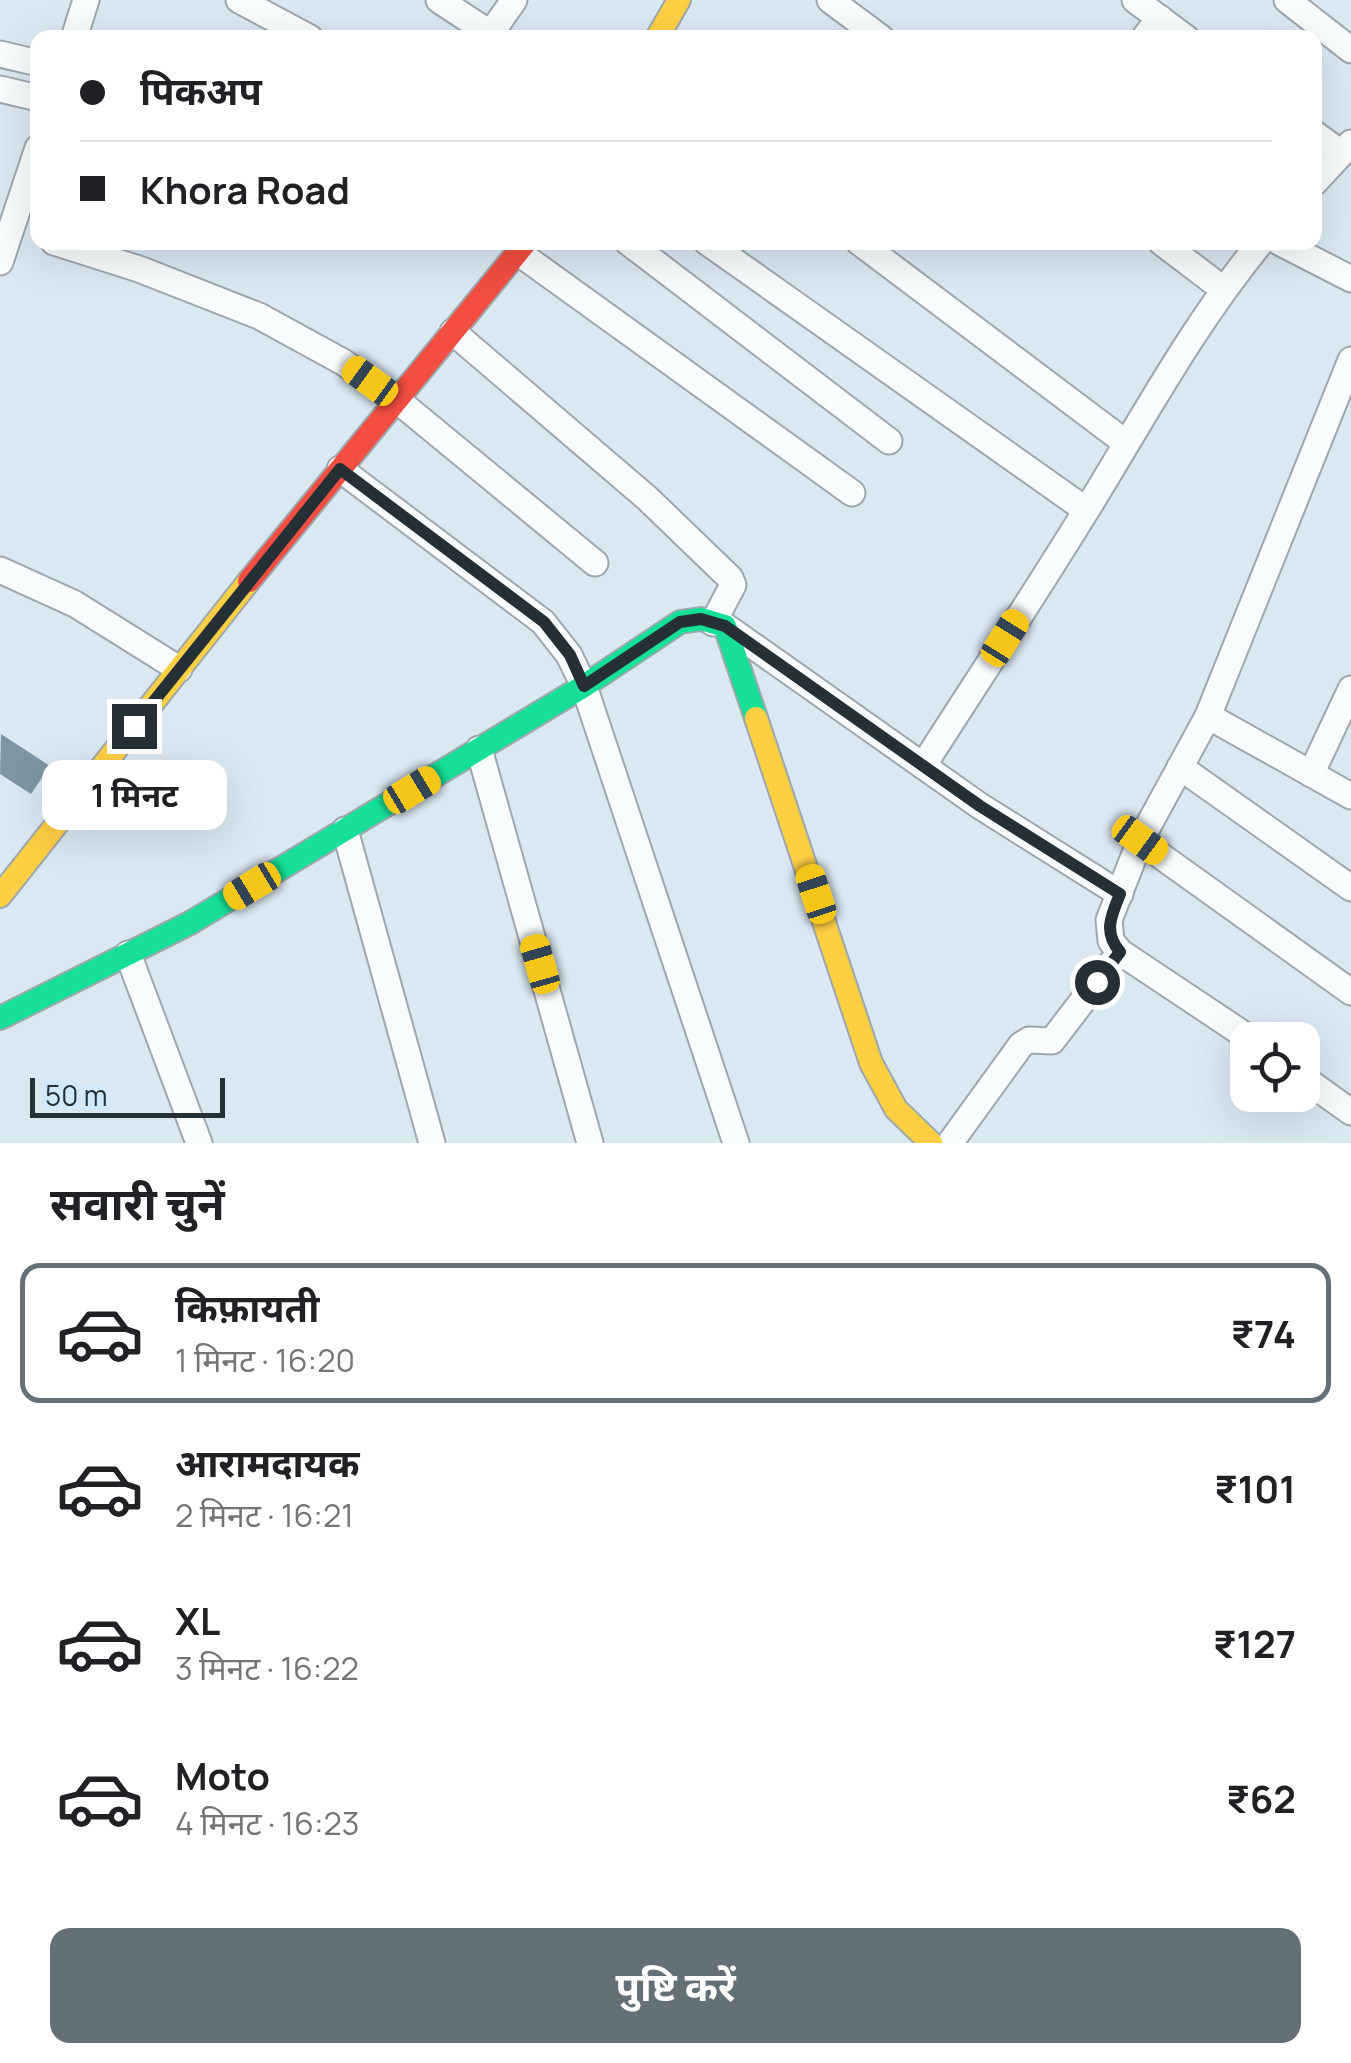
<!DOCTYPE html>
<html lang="hi">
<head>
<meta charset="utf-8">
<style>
	body { margin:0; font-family:Manrope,"Noto Sans Devanagari",sans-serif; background:#f2f2f2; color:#202124; height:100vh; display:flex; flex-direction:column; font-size:38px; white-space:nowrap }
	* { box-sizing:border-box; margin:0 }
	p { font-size:32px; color:#757577 }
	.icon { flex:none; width:55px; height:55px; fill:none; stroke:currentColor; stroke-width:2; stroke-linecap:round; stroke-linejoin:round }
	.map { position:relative; height:1143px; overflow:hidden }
	.sheet { display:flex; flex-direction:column; background:#fff; flex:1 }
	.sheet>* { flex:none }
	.top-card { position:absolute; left:30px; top:30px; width:1292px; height:220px; border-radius:20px; box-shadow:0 10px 40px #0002; display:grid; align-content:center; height:220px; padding:0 50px; background:#fff }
	.buttons { position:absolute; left:1230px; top:1022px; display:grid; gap:20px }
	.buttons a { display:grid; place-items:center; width:90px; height:90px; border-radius:20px; background:#fff; box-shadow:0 10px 40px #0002; font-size:50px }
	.scale { position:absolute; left:30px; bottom:25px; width:195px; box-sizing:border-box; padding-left:10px; border:5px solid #252f36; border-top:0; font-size:28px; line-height:35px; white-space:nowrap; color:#252f36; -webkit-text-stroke:8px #d0eafc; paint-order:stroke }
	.end { position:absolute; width:45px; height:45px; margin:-22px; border:12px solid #252f36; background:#fff; box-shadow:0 0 0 5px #fff }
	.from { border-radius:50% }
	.bubble { position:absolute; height:70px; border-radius:20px; background:#fff; box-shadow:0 10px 40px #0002; font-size:32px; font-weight:700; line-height:70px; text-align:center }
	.car { position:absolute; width:30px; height:60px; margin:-30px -15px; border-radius:12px; box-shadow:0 0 8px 2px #0007; background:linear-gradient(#f5c518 24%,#345 0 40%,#f5c518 0 76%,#345 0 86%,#f5c518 0) }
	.top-card b { display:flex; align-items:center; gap:35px; height:95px; font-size:38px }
	.top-card b+b { border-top:2px solid #e0e0e0 }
	.top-card i { width:25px; height:25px; background:#202124 }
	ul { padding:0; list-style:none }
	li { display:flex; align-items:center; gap:30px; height:140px; margin:0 20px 15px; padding:0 30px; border:5px solid transparent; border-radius:20px }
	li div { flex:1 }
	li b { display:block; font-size:38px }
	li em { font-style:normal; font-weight:700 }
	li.selected { border-color:#647078 }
	li>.icon { width:90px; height:90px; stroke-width:1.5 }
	h2 { padding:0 50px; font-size:45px; line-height:120px }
	.button { display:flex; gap:20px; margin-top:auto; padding:20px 50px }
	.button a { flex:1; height:115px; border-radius:20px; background:#647078; color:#fff; font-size:40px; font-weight:700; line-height:115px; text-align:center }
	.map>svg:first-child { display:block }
	.building { fill:#7e96a3 }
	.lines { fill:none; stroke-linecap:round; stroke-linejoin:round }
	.street-casing { stroke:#9ca7ae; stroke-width:29 }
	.fast-casing { stroke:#9ca7ae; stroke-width:26 }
	.slow-casing { stroke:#9ca7ae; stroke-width:26 }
	.jam-casing { stroke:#9ca7ae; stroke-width:26 }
	.street { stroke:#f9fcfd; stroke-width:25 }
	.fast { stroke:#16e098; stroke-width:22 }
	.slow { stroke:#ffcf43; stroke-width:22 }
	.jam { stroke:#f24e42; stroke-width:22 }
	.route { stroke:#252f36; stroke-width:12 }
</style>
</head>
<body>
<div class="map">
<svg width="1351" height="1143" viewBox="0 0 1351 1143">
	<rect width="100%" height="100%" fill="#dae8f2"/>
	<!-- building -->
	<polygon class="building" points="1,734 50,766 31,794 0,774"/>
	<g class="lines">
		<!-- street casing -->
		<g class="street-casing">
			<g id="street">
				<polyline points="239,0 310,38"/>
				<polyline points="439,0 497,38"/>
				<polyline points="830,0 881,38"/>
				<polyline points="1135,0 1186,38"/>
				<polyline points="1287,0 1351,50"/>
				<polyline points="491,33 514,0"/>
				<polyline points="74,38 86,0"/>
				<polyline points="1144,38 1160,18"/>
				<polyline points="0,54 38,63"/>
				<polyline points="0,89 38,98"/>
				<polyline points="1315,134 1341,153"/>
				<polyline points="1315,182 1351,143"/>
				<polyline points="54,242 139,269 259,316 343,362 397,400 595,563"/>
				<polyline points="628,242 889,441"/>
				<polyline points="707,242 1086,510"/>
				<polyline points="859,242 1126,443"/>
				<polyline points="1161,242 1223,289"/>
				<polyline points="1279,242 1351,279"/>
				<polyline points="519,253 852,493"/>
				<polyline points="0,262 38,148"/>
				<polyline points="453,332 647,498 730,578 733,585 713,623"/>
				<polyline points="340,469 543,622 569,655 584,686 736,1143"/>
				<polyline points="0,570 75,604 179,669"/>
				<polyline points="725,626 980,806 1120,894"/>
				<polyline points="1208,716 1351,796"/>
				<polyline points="479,749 590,1143"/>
				<path d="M 923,766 C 983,672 1045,579 1103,483 C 1153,400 1199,318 1261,242"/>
				<polyline points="1180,767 1351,888"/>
				<polyline points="1311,774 1351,689"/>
				<polyline points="345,830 432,1143"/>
				<polyline points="1140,841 1351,992"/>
				<polyline points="128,954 199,1143"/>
				<polyline points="1252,1040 1120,952 1111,941 1109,920 1140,841 1208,716 1351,360"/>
				<polyline points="1302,1077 1351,1112"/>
				<polyline points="950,1143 1021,1045 1029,1040 1052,1041 1120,952"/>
			</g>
		</g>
		<!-- fast casing -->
		<g class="fast-casing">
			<polyline id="fast" points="0,1018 190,923 584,686 680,622 701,619 725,626 756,718"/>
		</g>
		<!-- slow casing -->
		<g class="slow-casing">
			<g id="slow">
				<polyline points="657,38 679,0"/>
				<polyline points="756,718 871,1063 896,1109 931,1143"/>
				<polyline points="0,896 249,581"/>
			</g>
		</g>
		<!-- jam casing -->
		<g class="jam-casing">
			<polyline id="jam" points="249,581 526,242"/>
		</g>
		<!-- street -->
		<use href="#street" class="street"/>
		<!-- fast -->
		<use href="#fast" class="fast"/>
		<!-- slow -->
		<use href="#slow" class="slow"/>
		<!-- jam -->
		<use href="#jam" class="jam"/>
	</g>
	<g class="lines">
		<!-- route -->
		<path class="route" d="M 134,726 L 340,469 L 544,622 L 570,655 L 584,686 L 680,622 L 701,619 L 725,626 L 980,806 L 1120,894 C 1111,916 1103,932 1120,952 L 1097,982"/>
	</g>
</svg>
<div class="buttons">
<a><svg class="icon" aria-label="locate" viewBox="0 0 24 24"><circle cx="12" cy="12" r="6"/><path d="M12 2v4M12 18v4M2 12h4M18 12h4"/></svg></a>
</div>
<div class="scale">50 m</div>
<i class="end from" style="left:1097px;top:982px"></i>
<i class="end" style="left:134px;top:726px"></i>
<div class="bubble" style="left:42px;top:760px;width:185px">1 मिनट</div>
<i class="car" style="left:370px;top:381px;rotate:306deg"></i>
<i class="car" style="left:1005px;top:638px;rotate:32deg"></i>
<i class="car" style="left:412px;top:790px;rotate:59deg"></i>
<i class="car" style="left:1140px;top:840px;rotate:126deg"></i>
<i class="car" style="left:252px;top:886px;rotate:239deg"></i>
<i class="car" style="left:816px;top:894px;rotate:342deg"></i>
<i class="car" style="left:540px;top:964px;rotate:344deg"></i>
<div class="top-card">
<b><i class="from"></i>पिकअप</b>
<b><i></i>Khora Road</b>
</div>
</div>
<section class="sheet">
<h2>सवारी चुनें</h2>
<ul>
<li class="selected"><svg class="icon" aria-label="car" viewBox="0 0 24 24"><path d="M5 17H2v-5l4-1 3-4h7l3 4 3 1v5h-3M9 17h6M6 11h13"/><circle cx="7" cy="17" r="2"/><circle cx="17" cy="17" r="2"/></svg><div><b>किफ़ायती</b><p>1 मिनट · 16:20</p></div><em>₹74</em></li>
<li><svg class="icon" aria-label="car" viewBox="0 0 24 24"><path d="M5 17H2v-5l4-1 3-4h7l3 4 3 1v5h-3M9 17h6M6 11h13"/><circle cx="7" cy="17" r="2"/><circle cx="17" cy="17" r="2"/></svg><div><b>आरामदायक</b><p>2 मिनट · 16:21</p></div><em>₹101</em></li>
<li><svg class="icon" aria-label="car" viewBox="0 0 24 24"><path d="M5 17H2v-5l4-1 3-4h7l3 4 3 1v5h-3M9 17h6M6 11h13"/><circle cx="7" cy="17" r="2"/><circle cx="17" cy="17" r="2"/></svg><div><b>XL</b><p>3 मिनट · 16:22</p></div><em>₹127</em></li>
<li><svg class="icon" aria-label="car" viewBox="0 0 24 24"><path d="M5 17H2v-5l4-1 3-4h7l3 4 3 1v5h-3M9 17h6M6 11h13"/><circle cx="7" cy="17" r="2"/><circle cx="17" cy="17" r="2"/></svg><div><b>Moto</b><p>4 मिनट · 16:23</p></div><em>₹62</em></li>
</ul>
<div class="button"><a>पुष्टि करें</a></div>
</section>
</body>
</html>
